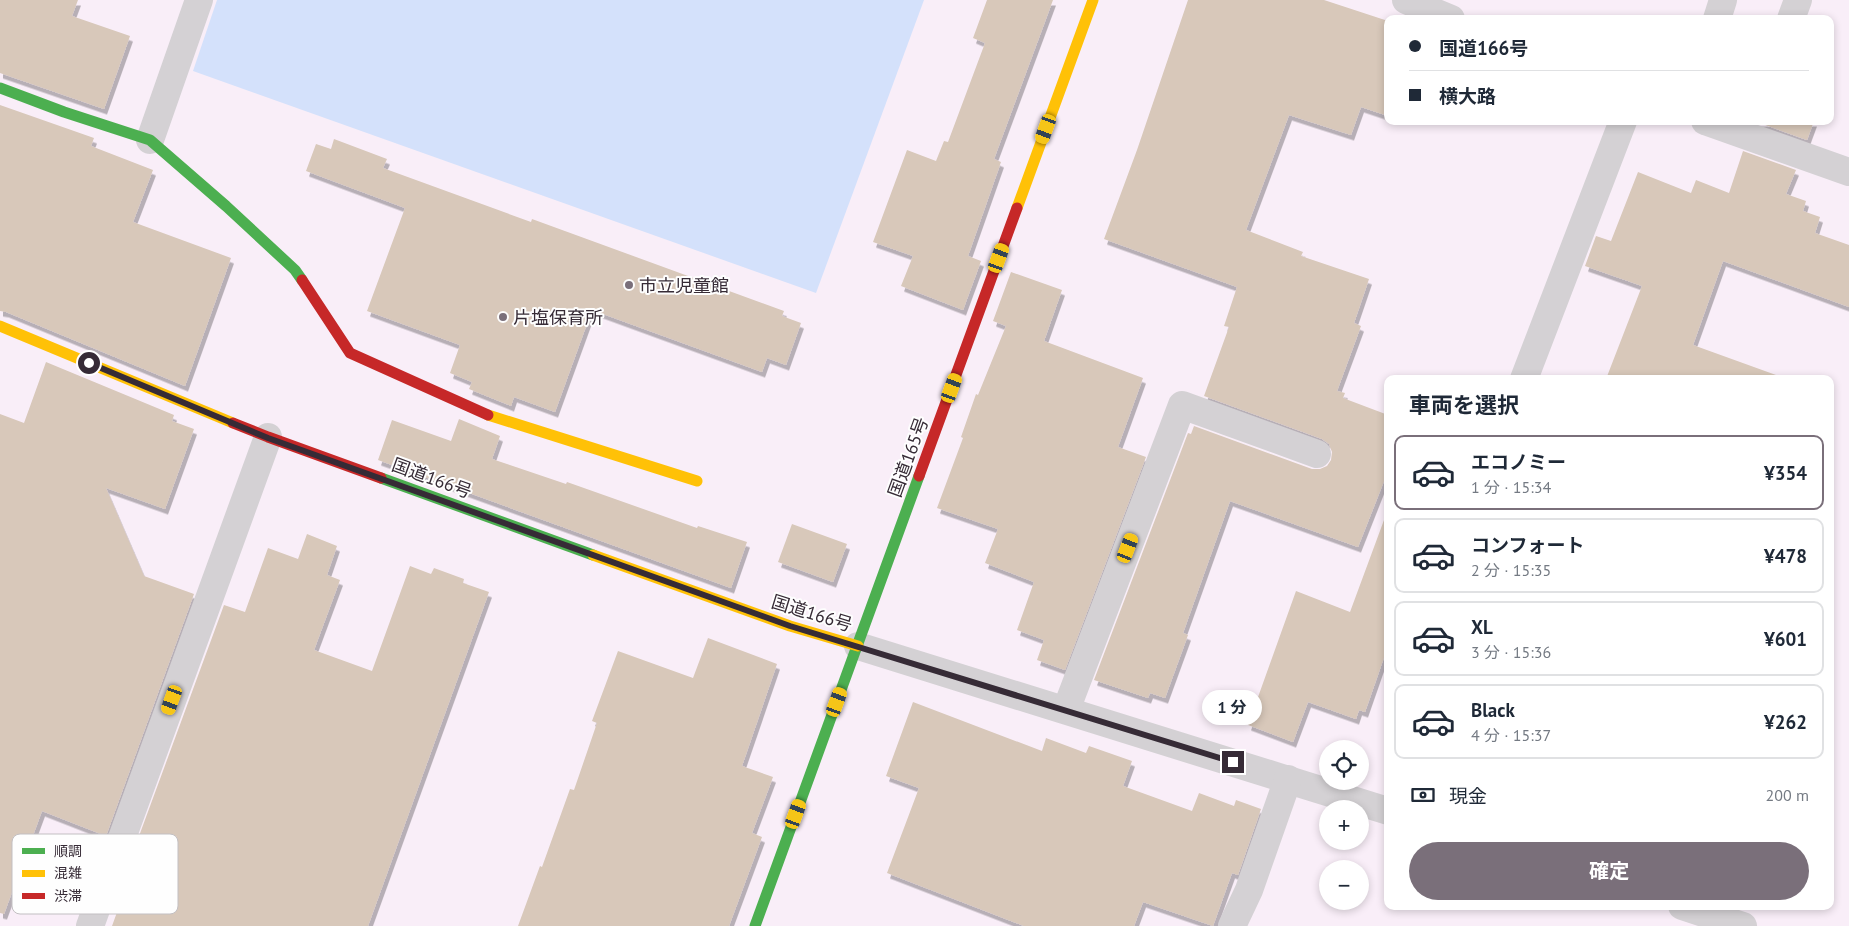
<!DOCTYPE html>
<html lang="ja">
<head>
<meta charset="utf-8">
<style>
	body { margin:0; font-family:"PT Sans","Noto Sans JP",sans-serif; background:#f2f2f3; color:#1f2937; height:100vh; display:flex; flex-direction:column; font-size:19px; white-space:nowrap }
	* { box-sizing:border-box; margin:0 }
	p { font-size:16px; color:#747a83 }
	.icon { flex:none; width:28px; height:28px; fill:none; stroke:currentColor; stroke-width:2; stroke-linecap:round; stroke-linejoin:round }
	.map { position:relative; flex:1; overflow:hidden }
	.panel { position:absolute; left:1384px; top:375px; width:450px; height:535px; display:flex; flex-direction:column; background:#fff; border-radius:10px; box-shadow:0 2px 8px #0003 }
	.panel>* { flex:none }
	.top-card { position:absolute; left:1384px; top:15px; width:450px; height:110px; border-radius:10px; box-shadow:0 2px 8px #0003; display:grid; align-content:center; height:110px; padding:0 25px; background:#fff }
	.tools { position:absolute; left:1319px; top:740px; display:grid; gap:10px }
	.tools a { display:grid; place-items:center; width:50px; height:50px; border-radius:50%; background:#fff; box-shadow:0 2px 8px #0003; font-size:25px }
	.end { position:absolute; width:22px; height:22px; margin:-11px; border:6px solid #362b36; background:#fff; box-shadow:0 0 0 2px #fff }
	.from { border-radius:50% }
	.bubble { position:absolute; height:35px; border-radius:18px; background:#fff; box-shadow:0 2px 8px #0003; font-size:16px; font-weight:700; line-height:35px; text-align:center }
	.car { position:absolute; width:15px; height:30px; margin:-15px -8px; border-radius:6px; box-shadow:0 0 4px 1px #0007; background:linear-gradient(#f5c518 24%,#345 0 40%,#f5c518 0 76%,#345 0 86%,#f5c518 0) }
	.top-card b { display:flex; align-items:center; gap:18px; height:48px; font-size:19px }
	.top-card b+b { border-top:1px solid #e0e1e3 }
	.top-card i { width:12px; height:12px; background:#1f2937 }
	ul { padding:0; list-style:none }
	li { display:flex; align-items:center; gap:15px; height:75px; margin:0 10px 8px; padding:0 15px; border:2px solid #e0e1e3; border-radius:10px }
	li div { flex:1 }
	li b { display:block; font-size:19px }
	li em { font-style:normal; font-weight:700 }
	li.on { border-color:#7a6f7a }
	li>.icon { width:45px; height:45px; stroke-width:1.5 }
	h2 { padding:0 25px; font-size:22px; line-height:60px }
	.pay { display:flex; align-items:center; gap:12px; height:55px; padding:0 25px; font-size:19px }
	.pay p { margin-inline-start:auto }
	.action { display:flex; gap:10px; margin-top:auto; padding:10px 25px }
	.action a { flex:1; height:58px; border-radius:30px; background:#7a6f7a; color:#fff; font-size:20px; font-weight:700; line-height:58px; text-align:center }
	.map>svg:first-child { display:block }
	.water { fill:#d4e1fb }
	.building { fill:#d8c8ba; filter:url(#shadow) }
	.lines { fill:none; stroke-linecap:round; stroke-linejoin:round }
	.street { stroke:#d4d1d4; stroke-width:28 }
	.fast { stroke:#4caf50; stroke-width:11 }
	.slow { stroke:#ffc107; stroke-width:11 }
	.jam { stroke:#c62828; stroke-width:11 }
	.route { stroke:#362b36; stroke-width:6 }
	.poi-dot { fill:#7a6f7a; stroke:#fefefe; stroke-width:2 }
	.labels { text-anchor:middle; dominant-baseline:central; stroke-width:4; stroke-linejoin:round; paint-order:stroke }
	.poi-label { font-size:18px; fill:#362b36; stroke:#fefefe; text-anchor:start }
	.street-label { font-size:18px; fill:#362b36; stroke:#fefefe }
	.key { fill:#fefefe; stroke:#c2bfc2; stroke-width:1 }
	.key-label { font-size:14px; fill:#362b36 }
</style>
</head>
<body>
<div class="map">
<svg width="1849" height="926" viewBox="0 0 1849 926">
	<defs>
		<filter id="shadow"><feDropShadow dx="3" dy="5.5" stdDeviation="0" flood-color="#0004"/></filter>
	</defs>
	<rect width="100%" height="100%" fill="#f9eef8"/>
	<!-- water -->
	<polygon class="water" points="217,0 924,0 816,293 193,71"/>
	<!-- building -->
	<g class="building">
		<polygon points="0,0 78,0 72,16 130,36 104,109 0,73"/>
		<polygon points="987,0 1053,0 994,159 1001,162 968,256 981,261 963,310 901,286 913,256 873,242 907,150 936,161 944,141 948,142 985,43 973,38"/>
		<polygon points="1188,0 1324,0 1388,21 1388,116 1361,107 1351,135 1289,115 1246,230 1303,252 1301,256 1369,279 1354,323 1361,326 1337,391 1345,393 1343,398 1388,415 1388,471 1358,547 1230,501 1183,633 1188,635 1165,698 1150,693 1148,698 1094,680 1188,433 1191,434 1194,426 1312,469 1320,469 1327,466 1331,460 1332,452 1329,444 1322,439 1204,396 1229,327 1224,326 1237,287 1104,239 1137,150"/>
		<polygon points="0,105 94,138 91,146 153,170 133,222 231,258 185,386 6,312 0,311"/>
		<polygon points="1754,121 1814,121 1807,140"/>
		<polygon points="334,139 387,159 383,168 531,222 532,219 784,311 782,316 801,323 786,365 767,358 762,372 592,310 555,412 514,397 511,406 469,389 472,382 450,373 460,345 367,311 405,208 306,171 316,144 331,149"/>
		<polygon points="1743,151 1796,170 1786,194 1806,201 1803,211 1820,217 1815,233 1849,245 1849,307 1723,261 1693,345 1776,375 1775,379 1606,379 1642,286 1585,266 1596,236 1611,241 1638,172 1691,193 1696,180 1729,193"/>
		<polygon points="1011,272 1062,290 1044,341 1143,378 1118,447 1146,457 1065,670 1037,660 1044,640 1017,630 1034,582 985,563 998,529 937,508 963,438 961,437 976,394 978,395 1006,326 993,321"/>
		<polygon points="46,362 174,415 172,421 194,429 165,509 106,488 144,576 194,594 106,836 42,811 4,914 0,913 0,414 24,423"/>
		<polygon points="459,419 500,436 492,459 566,484 567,482 697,528 698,526 747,542 731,588 378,460 392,420 451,441"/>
		<polygon points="1384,520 1388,520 1388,646 1365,712 1359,710 1356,719 1308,702 1293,742 1248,725 1296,591 1350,612"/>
		<polygon points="792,524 847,544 833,582 778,562"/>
		<polygon points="307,534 337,546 327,575 340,580 314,650 372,671 410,566 431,574 434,568 464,579 463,583 489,592 368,926 112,926 140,849 135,847 224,605 245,612 268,548 298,559"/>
		<polygon points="708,638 777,664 742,766 773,777 752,833 762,837 729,926 518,926 540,866 542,867 570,789 574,790 597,723 592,721 618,651 693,678"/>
		<polygon points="913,702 1042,751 1046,738 1086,753 1089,746 1132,761 1123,786 1192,811 1199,793 1234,806 1236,800 1261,809 1238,875 1232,873 1213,926 1143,902 1134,926 1024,926 887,873 919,788 886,776"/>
	</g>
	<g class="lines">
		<!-- street -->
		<g class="street">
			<polyline points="1406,0 1451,19"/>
			<polyline points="1717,19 1723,0"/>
			<polyline points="1791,19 1798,0"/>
			<polyline points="1705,121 1849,172"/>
			<polyline points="150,140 199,0"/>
			<polyline points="1524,379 1623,121"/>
			<polyline points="858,646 1388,811"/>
			<polyline points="1066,710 1182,405 1317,454"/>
			<polyline points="1682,906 1743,926"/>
			<polyline points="90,926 268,437"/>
			<polyline points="1232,926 1249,890 1288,779"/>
		</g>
		<!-- fast -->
		<g class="fast">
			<polyline points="0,88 64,112 150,140 226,206 295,270 302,280"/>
			<polyline points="381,478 593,555"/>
			<polyline points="755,926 919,476"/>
		</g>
		<!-- slow -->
		<g class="slow">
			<polyline points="1017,208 1093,0"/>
			<polyline points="0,326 233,423"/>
			<polyline points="488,415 697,481"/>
			<polyline points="593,555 790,626 858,646"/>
		</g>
		<!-- jam -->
		<g class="jam">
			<polyline points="302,280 350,353 488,415"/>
			<polyline points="233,423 268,437 381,478"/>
			<polyline points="919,476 1017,208"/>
		</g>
	</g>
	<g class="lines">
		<!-- route -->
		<polyline class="route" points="89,363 268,438 790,626 1233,762"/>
	</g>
	<!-- markers -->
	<g class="poi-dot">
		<circle cx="629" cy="285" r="5"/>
		<circle cx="503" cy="317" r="5"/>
	</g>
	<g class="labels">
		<!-- poi labels -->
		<g class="poi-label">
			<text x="639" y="285">市立児童館</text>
			<text x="513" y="317">片塩保育所</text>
		</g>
		<!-- street labels -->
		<g class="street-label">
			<text transform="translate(908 457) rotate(-70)">国道165号</text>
			<text transform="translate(432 478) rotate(20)">国道166号</text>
			<text transform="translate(812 613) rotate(17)">国道166号</text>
		</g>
	</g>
	<!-- legend -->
	<rect x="12" y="834" width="166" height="80" rx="8" class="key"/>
	<rect x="22" y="848" width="23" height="6" fill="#4caf50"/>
	<rect x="22" y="870" width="23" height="7" fill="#ffc107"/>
	<rect x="22" y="893" width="23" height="6" fill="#c62828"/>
	<g class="key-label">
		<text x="54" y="856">順調</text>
		<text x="54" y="878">混雑</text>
		<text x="54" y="901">渋滞</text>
	</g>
</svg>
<div class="tools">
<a><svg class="icon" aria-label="locate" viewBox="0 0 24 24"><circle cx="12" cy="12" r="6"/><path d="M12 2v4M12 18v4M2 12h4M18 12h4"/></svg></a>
<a>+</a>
<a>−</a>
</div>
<i class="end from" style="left:89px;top:363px"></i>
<i class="end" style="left:1233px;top:762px"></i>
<div class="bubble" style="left:1202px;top:690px;width:60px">1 分</div>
<i class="car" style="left:1046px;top:129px;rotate:200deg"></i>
<i class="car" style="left:999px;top:258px;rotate:20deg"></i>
<i class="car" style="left:952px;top:388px;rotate:20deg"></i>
<i class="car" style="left:1128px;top:548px;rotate:21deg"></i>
<i class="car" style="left:172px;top:700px;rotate:200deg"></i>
<i class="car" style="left:837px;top:702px;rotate:20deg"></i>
<i class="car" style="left:796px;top:814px;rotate:20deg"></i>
<div class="top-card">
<b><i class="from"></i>国道166号</b>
<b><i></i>横大路</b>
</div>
<section class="panel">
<h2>車両を選択</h2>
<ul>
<li class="on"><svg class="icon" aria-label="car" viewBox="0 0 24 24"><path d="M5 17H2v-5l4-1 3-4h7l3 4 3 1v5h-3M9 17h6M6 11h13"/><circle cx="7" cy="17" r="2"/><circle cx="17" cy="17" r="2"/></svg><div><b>エコノミー</b><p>1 分 · 15:34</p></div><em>¥354</em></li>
<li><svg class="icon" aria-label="car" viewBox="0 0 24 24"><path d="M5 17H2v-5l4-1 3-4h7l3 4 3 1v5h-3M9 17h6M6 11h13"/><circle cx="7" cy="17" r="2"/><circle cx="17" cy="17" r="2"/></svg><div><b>コンフォート</b><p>2 分 · 15:35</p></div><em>¥478</em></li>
<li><svg class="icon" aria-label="car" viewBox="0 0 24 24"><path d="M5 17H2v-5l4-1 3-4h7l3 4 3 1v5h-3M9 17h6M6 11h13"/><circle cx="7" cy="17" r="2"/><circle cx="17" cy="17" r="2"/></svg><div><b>XL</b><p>3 分 · 15:36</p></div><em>¥601</em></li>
<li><svg class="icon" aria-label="car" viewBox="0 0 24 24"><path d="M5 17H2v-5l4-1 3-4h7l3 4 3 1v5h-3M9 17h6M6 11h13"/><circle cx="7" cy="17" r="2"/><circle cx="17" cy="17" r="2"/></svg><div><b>Black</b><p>4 分 · 15:37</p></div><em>¥262</em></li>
</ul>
<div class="pay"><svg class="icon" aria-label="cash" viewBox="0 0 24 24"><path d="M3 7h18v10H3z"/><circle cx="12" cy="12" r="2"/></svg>現金<p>200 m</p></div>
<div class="action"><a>確定</a></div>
</section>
</div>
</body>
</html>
